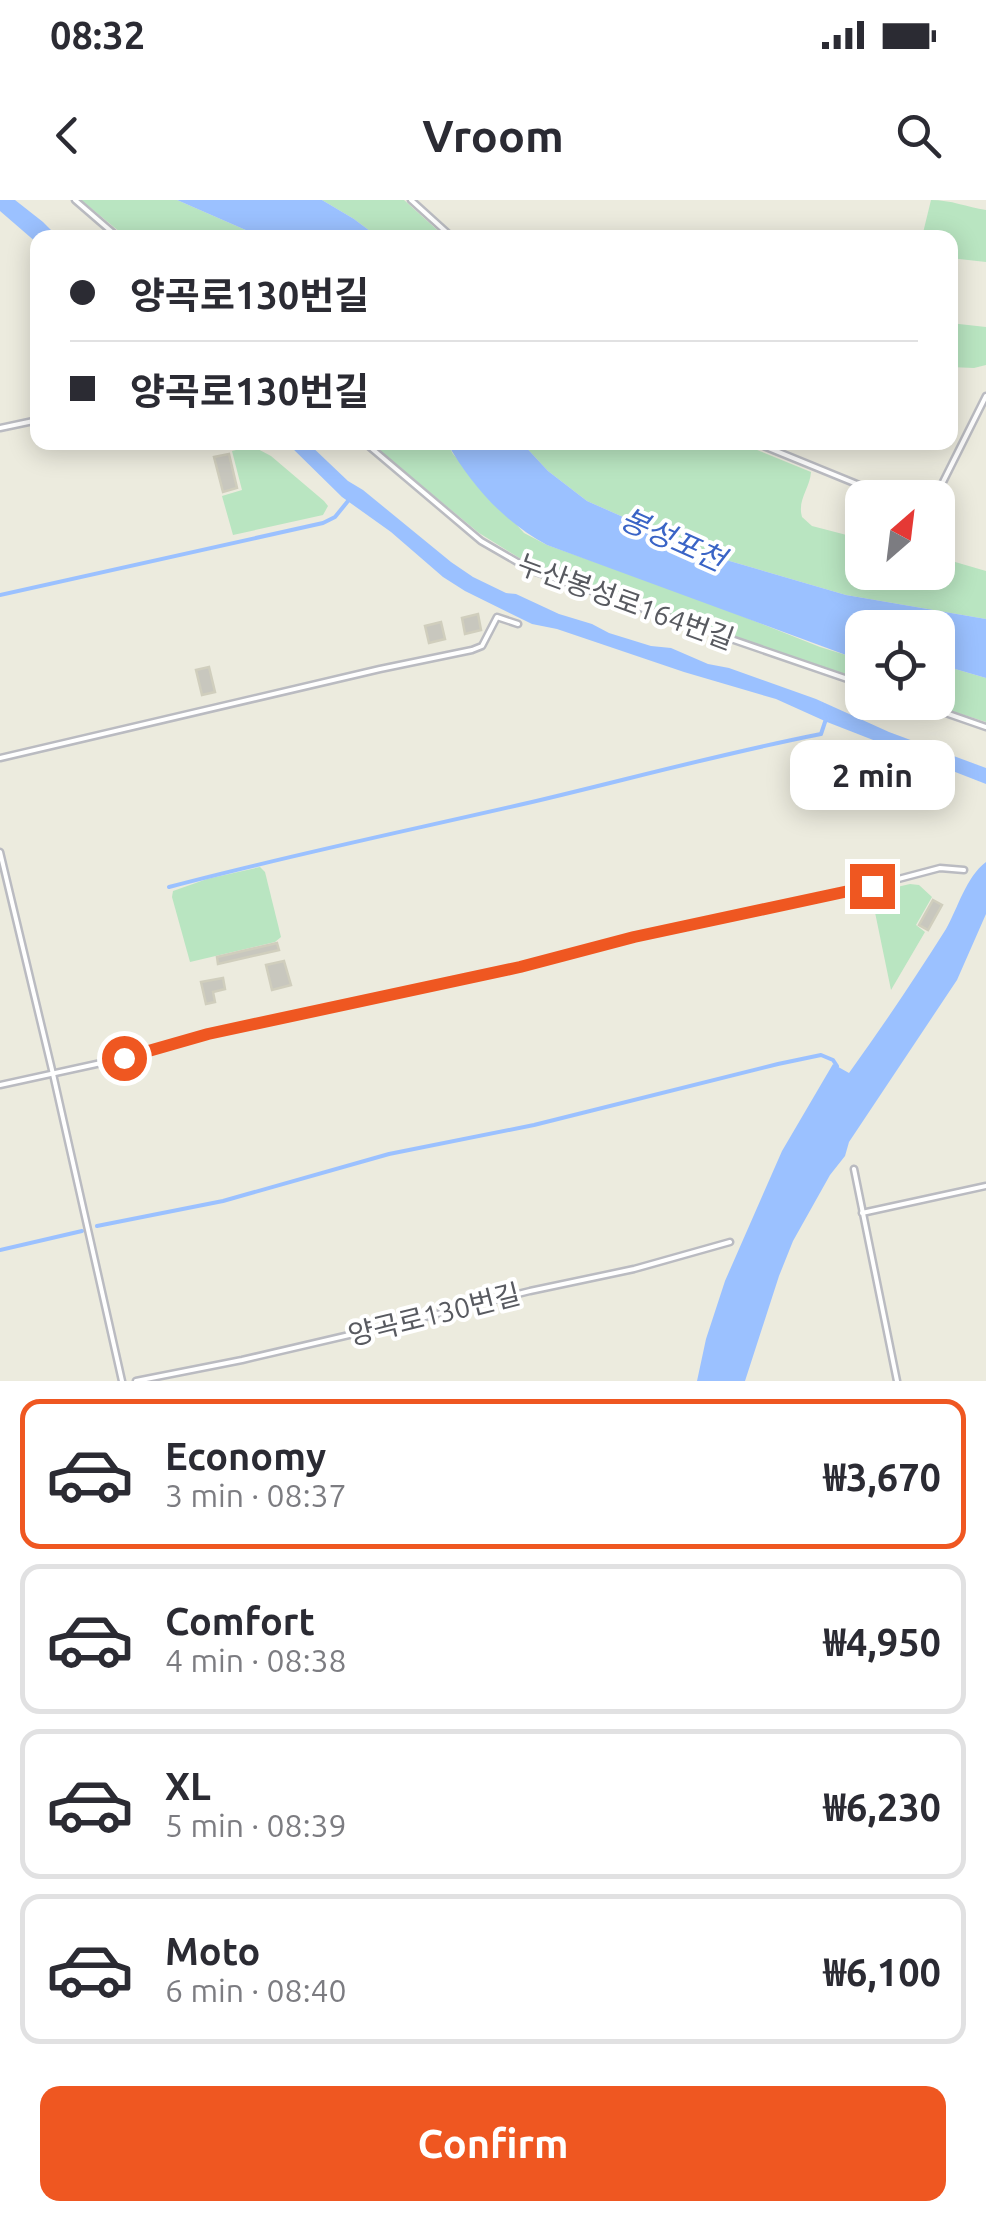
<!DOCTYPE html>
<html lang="en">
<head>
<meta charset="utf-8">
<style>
	body { margin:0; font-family:Ubuntu,"Noto Sans KR",sans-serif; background:#f2f2f3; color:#2b2b33; height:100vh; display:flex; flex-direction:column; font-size:38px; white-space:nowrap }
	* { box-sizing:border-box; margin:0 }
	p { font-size:32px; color:#7c7c81 }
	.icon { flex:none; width:55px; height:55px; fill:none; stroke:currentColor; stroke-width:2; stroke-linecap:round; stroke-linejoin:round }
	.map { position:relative; height:1181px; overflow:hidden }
	.details { display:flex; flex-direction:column; background:#fff; flex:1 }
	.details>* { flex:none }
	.banner { position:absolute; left:30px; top:30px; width:928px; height:220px; border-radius:20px; box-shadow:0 5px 25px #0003; display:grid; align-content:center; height:220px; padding:0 40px; background:#fff }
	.needle { width:65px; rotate:28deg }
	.fabs { position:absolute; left:845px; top:280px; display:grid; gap:20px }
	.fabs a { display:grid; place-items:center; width:110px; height:110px; border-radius:20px; background:#fff; box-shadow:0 5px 25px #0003; font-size:50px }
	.end { position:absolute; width:45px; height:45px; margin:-22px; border:12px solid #ef5721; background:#fff; box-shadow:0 0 0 5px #fff }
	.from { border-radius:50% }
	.bubble { position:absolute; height:70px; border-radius:20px; background:#fff; box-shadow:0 5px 25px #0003; font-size:32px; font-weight:700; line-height:70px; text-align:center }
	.banner b { display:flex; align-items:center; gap:35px; height:95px; font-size:38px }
	.banner b+b { border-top:2px solid #e1e1e2 }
	.banner i { width:25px; height:25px; background:#2b2b33 }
	ul { padding:18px 0 0; list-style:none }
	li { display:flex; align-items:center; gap:30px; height:150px; margin:0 20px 15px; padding:0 20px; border:5px solid #e1e1e2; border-radius:20px }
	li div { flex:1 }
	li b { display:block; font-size:38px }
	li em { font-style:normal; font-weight:700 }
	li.selected { border-color:#ef5721 }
	li>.icon { width:90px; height:90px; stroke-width:1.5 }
	.action { display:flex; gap:20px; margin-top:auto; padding:20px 40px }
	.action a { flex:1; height:115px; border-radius:20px; background:#ef5721; color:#fff; font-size:40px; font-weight:700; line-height:115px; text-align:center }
	.status { display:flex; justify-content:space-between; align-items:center; height:70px; padding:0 50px; background:#fff; direction:ltr }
	.status svg { height:28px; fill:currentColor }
	header { display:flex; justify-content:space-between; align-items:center; height:130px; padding:0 40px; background:#fff; font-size:45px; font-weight:700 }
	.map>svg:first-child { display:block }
	.green { fill:#b9e5c1 }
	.water { fill:#9bc1ff }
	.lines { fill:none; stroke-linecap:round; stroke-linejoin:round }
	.stream { stroke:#9bc1ff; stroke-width:4 }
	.building { fill:#c8c7be; stroke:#d0cebd; stroke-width:2.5 }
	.lane-casing { stroke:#babbc1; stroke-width:9 }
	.lane { stroke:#fff; stroke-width:4 }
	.route { stroke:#ef5721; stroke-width:12 }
	.labels { text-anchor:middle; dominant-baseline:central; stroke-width:8; stroke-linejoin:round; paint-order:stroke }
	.street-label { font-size:28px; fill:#585a60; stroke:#fff }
	.water-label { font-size:30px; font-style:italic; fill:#3a64c6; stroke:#fff }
</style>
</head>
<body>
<div class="status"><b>08:32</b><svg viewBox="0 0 49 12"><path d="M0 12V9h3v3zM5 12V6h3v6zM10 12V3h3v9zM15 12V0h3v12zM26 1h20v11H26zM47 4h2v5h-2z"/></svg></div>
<header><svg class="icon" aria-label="back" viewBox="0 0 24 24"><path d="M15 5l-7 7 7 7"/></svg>Vroom<svg class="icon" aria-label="search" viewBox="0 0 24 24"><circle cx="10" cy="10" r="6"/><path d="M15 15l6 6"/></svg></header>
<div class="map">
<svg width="986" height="1181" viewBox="0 0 986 1181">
	<rect width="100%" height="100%" fill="#ecebde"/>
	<!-- green -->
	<g class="green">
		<polygon points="81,0 177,0 262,37 126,37"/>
		<polygon points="322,0 404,0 445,37 378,37 354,19"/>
		<path d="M 931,0 C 951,0 967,7 986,10 L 986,62 L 950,58 L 950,38 L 922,37 Z"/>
		<polygon points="950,123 986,127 986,165 974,168 950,167"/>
		<polygon points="370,243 447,243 453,254 524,333 547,345 699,399 820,447 846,455 862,457 862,481 534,367 479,333"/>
		<path d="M 522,243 L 740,243 L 811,272 C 810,288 797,300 802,317 L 812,326 L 862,339 L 862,372 L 938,372 L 938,357 L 986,371 L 986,419 L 846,395 L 709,355 L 587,301 L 548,271 Z"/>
		<polygon points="252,246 271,256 324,301 328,306 323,315 233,335 222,296 242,290 232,251"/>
		<polygon points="938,464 986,478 986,522 927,503 938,502"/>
		<polygon points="260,667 265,672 281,737 275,742 190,762 172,697 173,691 207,679"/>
		<polygon points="910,684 919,685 932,697 916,725 925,732 891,790 871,693"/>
	</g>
	<!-- water -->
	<g class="water">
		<polygon points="0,0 15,0 43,22 58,37 38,38 37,43 0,11"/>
		<polygon points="177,0 322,0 354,19 378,37 262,37"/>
		<polygon points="287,243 308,243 348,281 363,290 451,362 473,377 506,393 516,394 559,414 592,424 609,433 651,446 671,448 708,464 729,468 816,499 889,532 986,568 986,584 827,522 776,499 684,472 557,429 532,424 465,391 443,377 391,332 342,297"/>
		<path d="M 447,243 L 522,243 L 548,271 L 587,301 L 709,355 L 846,395 L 986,419 L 986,478 L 938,464 L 938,428 L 862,428 L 862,457 L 846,455 L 547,345 C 503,321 472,286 447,243 Z"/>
		<path d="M 986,662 L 986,714 L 957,780 L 849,942 L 845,956 L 830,975 L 793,1041 L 779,1076 L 745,1181 L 697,1181 L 706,1139 L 725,1081 L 782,951 L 833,864 L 849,873 C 883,826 915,778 946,729 C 958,708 966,677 986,662 Z"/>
	</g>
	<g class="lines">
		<!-- stream -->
		<g class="stream">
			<polyline points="0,395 323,323 335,317 348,301"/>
			<path d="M 169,687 C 290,655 411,630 532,602 C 629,579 724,553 821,534 L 826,519"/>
			<polyline points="97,1026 223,1001 389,954 534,925 778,864 821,855 833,860 837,866"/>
			<polyline points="0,1050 82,1031"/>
		</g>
	</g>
	<!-- building -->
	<g class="building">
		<polygon points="229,254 237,288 223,292 214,257"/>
		<polygon points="478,414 481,430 465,434 462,418"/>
		<polygon points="441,422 445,439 429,443 425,426"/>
		<polygon points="209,467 215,492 202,495 196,470"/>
		<polygon points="933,700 942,705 928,730 919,725"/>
		<polygon points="277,743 279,750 218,764 217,757"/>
		<polygon points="284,761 291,785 272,790 266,765"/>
		<polygon points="223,778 225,789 213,792 215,802 206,804 201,782"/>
	</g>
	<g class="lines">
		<!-- lane casing -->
		<g class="lane-casing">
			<g id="lane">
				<polyline points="75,0 119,38"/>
				<polyline points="411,0 453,38"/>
				<polyline points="0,228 38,220"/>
				<polyline points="364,242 481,341 533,371 862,484"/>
				<polyline points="754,242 891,298"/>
				<polyline points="935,298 986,196"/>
				<polyline points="914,502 986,527"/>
				<polyline points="0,558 380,469 472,450 482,446 497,417 518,424"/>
				<polyline points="0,652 53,874 122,1181"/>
				<polyline points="0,885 124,858 208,834 519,767 634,737 872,686 940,668 964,670"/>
				<polyline points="854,969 897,1181"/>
				<polyline points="862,1013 986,986"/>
				<polyline points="136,1181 242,1160 405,1122 530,1091 634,1069 730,1042"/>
			</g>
		</g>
		<!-- lane -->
		<use href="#lane" class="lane"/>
	</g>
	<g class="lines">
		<!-- route -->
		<polyline class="route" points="124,858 208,834 520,767 634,737 872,686"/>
	</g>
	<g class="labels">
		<!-- street labels -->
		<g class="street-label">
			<text transform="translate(626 401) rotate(20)">누산봉성로164번길</text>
			<text transform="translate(434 1114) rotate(-14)">양곡로130번길</text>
		</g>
		<!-- water labels -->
		<g class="water-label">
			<text transform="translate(673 339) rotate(24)">봉성포천</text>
		</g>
	</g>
</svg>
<div class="fabs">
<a><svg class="needle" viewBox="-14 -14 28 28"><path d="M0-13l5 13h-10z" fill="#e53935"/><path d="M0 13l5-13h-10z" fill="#7c7c81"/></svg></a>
<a><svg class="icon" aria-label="locate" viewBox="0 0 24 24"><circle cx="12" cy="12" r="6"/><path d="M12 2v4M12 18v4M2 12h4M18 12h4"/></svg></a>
</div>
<i class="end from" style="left:124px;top:858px"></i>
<i class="end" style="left:872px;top:686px"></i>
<div class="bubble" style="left:790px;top:540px;width:165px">2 min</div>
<div class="banner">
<b><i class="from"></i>양곡로130번길</b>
<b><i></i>양곡로130번길</b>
</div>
</div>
<section class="details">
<ul>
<li class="selected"><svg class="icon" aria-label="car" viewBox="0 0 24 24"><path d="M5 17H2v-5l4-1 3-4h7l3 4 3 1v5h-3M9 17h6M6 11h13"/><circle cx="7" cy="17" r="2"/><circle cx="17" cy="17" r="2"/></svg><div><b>Economy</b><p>3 min · 08:37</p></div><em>₩3,670</em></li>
<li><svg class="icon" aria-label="car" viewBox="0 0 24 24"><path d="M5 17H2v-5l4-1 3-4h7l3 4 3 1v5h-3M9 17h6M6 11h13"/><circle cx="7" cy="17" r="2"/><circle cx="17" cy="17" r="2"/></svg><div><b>Comfort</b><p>4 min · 08:38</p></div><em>₩4,950</em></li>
<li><svg class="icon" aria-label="car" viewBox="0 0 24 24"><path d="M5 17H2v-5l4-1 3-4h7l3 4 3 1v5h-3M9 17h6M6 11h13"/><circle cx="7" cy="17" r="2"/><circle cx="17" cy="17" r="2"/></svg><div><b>XL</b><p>5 min · 08:39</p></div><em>₩6,230</em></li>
<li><svg class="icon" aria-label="car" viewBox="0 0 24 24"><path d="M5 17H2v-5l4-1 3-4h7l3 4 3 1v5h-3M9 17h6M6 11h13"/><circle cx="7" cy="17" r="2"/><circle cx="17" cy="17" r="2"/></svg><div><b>Moto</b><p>6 min · 08:40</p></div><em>₩6,100</em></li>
</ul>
<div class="action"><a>Confirm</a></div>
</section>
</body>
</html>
